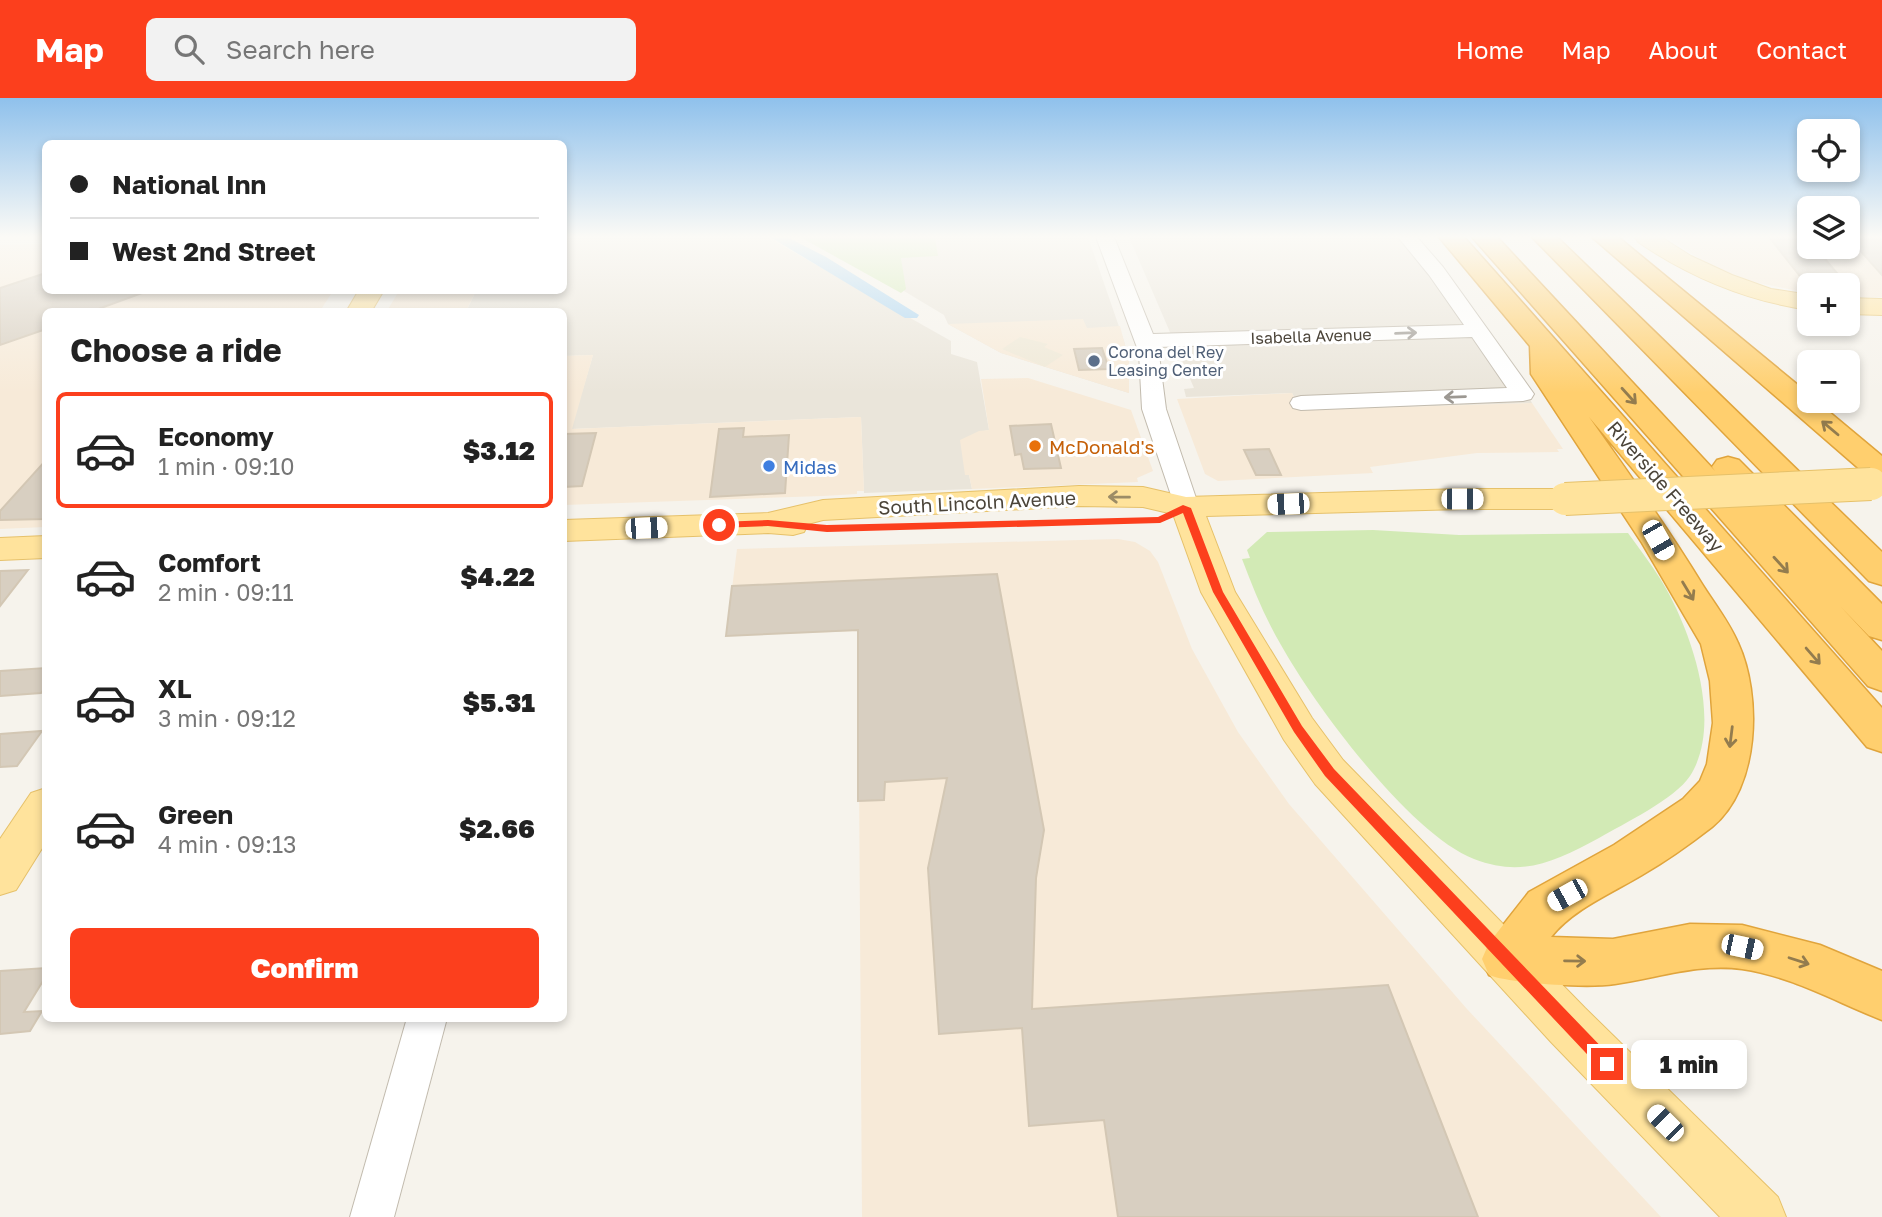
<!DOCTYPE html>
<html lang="en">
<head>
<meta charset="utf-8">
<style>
	body { margin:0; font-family:"Golos Text",sans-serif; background:#f2f2f2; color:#222; height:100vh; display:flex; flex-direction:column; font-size:26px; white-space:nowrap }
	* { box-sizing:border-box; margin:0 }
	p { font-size:23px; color:#767676 }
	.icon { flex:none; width:38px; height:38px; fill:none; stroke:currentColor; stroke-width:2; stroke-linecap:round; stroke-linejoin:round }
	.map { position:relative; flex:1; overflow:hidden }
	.side { position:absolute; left:42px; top:210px; width:525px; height:714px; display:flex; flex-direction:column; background:#fff; border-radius:10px; box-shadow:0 4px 10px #0003 }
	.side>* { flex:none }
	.hud { position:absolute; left:42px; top:42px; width:525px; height:154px; border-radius:10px; box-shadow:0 4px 10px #0003; display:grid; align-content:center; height:154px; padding:0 28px; background:#fff }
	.fabs { position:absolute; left:1797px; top:21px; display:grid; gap:14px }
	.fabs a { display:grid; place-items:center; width:63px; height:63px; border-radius:10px; background:#fff; box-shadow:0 4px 10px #0003; font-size:35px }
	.end { position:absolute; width:32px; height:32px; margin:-16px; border:9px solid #fc3f1d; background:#fff; box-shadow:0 0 0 4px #fff }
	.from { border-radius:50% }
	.bubble { position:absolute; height:49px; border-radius:10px; background:#fff; box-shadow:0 4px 10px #0003; font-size:23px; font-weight:800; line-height:49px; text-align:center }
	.car { position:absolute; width:21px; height:42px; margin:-21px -10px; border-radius:9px; box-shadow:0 0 5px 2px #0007; background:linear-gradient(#fff 24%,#345 0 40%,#fff 0 76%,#345 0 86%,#fff 0) }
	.hud b { display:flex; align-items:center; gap:24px; height:66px; font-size:26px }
	.hud b+b { border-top:2px solid #e0e0e0 }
	.hud i { width:18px; height:18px; background:#222 }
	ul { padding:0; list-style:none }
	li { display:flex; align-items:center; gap:21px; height:116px; margin:0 14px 10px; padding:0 14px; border:4px solid transparent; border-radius:10px }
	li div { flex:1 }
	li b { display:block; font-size:26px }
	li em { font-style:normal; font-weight:800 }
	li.on { border-color:#fc3f1d }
	li>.icon { width:63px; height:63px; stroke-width:1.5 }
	h2 { padding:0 28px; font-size:32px; line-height:84px }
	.action { display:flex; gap:14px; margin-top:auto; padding:14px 28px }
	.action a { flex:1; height:80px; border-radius:10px; background:#fc3f1d; color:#fff; font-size:28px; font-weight:800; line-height:80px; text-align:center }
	header { display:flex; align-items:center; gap:42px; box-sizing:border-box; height:98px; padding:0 35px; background:#fc3f1d; color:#fff }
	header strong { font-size:33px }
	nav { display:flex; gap:38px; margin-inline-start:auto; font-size:24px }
	.search { width:490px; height:63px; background:#f2f2f2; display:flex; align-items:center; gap:18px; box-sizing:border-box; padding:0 24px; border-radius:10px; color:#767676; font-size:26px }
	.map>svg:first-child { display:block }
	.residential { fill:#eae5da }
	.commercial { fill:#f7ead8 }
	.education { fill:#efe8d6 }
	.green { fill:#d2eab5 }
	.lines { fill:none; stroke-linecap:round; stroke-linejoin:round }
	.canal { fill:#a9d4f2; fill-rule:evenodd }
	.building { fill:#d8cfc1; stroke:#d3c7b4; stroke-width:2 }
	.minor-casing { stroke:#c2bbae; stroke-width:2 }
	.major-casing { stroke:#e6c16a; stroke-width:2 }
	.highway-casing { stroke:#e0a43c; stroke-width:3 }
	.minor { fill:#fff; fill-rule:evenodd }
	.major { fill:#ffe39c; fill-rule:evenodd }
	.highway { fill:#ffcf6e; fill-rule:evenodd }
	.major-bridge-casing { stroke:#e6c16a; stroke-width:34; stroke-linecap:butt }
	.major-bridge { stroke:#ffe39c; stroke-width:32 }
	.oneway { stroke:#9c9892 }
	.oneway2 { stroke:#937c4e }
	.oneway3 { stroke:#9c8c66 }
	.route { fill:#fc3f1d }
	.service-dot { fill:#5c6f8a; stroke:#fff; stroke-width:2.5 }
	.food-dot { fill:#e8710a; stroke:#fff; stroke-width:2.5 }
	.shop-dot { fill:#3f7fe0; stroke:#fff; stroke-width:2.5 }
	.labels { text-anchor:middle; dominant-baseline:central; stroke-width:6; stroke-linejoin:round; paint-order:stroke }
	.far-street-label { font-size:16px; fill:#4b4439; stroke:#fff }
	.far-service-label { font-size:16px; fill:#4e5e75; stroke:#fff; text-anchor:start }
	.food-label { font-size:19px; fill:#c56008; stroke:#fff; text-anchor:start }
	.shop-label { font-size:19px; fill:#366cbe; stroke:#fff; text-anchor:start }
	.street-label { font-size:19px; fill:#4b4439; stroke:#fff }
</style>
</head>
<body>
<header>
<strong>Map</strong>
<div class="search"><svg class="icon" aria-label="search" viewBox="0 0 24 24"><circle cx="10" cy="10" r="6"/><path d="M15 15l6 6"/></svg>Search here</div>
<nav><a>Home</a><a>Map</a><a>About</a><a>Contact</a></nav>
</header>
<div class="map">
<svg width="1882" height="1119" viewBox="0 0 1882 1119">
	<rect width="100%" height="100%" fill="#f6f3ec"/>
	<!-- residential -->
	<g class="residential">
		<polygon points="564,139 767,139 951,243 951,256 977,264 989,332 979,334 965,377 969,377 972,391 864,395 861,319 571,331 593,257 564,258 564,214 466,214 476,193 564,192"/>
		<polygon points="935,139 1088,139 1124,243 1129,262 1129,295 1001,255 948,226 944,217 904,193 901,159 937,158"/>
		<polygon points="1129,139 1412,139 1449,184 1518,280 1532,305 1301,312 1292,295 1186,299 1184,291 1194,290"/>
	</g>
	<!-- commercial -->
	<g class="commercial">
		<polygon points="1666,139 1809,139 1810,149 1848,149 1848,139 1882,139 1882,199 1848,199 1848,187 1810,187 1809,195 1753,184 1708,166"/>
		<polygon points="45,146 46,192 333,193 320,213 46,214 45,429 0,431 0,147"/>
		<polygon points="399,193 399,192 476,193 466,213 387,213"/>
		<polygon points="1083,221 1087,230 1120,228 1129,262 1129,295 1001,255 948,226"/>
		<polygon points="593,257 572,331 861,319 864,393 857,393 857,396 823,398 564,407 564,258"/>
		<polygon points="1028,280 1131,312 1153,373 1137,380 1138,384 972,391 969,377 965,377 960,342 979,333 989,332 981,281"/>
		<polygon points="1292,295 1301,312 1532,305 1563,351 1557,351 1559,354 1477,355 1370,369 1373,375 1218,383 1205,376 1177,301"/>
		<polygon points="1118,441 1135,444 1150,453 1158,464 1192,551 1238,634 1289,706 1467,911 1661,1119 862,1119 858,533 726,538 737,451"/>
	</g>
	<!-- education -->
	<polygon class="education" points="1020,239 1048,246 1044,249 1063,257 1045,269 1002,251"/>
	<!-- green -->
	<g class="green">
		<polygon points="800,139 935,139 938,158 901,160 906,191 901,195"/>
		<path d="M 1373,432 L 1459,437 L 1628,435 C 1639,450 1651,466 1661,482 C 1691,531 1724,625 1690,678 C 1675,701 1623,726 1599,740 C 1556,763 1523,780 1474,761 C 1410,736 1315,608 1281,547 C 1265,520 1253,490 1242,461 L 1250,460 L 1247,452 L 1267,434 Z"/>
	</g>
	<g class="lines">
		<!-- canal -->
		<polygon class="canal" points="770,139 787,139 826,159 919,217 917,220 905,220"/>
	</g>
	<!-- building -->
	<g class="building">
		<polygon points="1769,139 1807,139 1810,149 1815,149 1847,187 1807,187"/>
		<polygon points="1848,139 1882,139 1882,177"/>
		<polygon points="46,175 46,192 142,192 142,195 90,214 46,214 46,231 0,247 0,190"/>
		<polygon points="1102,250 1109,271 1079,272 1074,251"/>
		<polygon points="1051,326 1061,370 1024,371 1021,356 1015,357 1010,328"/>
		<polygon points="744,330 743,339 789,337 785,395 710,399 719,331"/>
		<polygon points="596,335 582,388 564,389 564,336"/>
		<polygon points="1269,351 1281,377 1256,377 1244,352"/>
		<polygon points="46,362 46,421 0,422 0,413"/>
		<polygon points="28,472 0,508 0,473"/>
		<polygon points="997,476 1044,732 1036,780 1032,911 1388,887 1478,1119 1118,1119 1104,1022 1029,1028 1022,930 939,936 928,770 947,680 885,684 884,702 858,703 858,532 726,538 732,488"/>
		<polygon points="46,570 46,589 41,595 0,598 0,573"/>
		<polygon points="42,633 17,668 0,669 0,636"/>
		<polygon points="46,870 46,878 24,914 42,913 30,933 0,936 0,873"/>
	</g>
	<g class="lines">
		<!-- minor casing -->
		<g class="minor-casing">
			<g id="minor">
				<polygon points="1096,139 1114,139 1153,236 1464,227 1429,177 1398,139 1417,139 1443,169 1534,296 1531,301 1523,303 1301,312 1293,310 1290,305 1293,300 1301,298 1507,290 1472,239 1158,249 1166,311 1199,409 1195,415 1186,417 1177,415 1142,311 1139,255"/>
				<polygon points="407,920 447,920 394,1119 350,1119"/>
			</g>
		</g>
		<!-- major casing -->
		<g class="major-casing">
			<g id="major">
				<path d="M 1635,139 L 1661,139 L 1691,158 L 1732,177 L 1771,191 L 1810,197 L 1810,212 C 1746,203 1691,180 1638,144 Z"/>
				<polygon points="359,192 384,192 371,214 346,214"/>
				<polygon points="1848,200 1882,201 1882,217 1848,216"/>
				<polygon points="1079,388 1143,389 1186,399 1462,391 1565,391 1576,394 1581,401 1576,408 1565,411 1462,411 1206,418 1235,494 1312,620 1343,662 1585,910 1778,1099 1786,1119 1720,1119 1551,944 1315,686 1284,642 1201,494 1173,416 1143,409 1079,408 823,422 808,426 804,434 793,437 768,435 564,443 564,422 768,415 823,402"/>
				<polygon points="46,438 46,460 0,462 0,440"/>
				<polygon points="46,690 46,744 16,792 0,797 0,741 31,695"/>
			</g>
		</g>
		<!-- highway casing -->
		<g class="highway-casing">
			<g id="highway">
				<path d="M 1439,139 L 1464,139 L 1882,610 L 1882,654 L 1867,649 L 1589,319 C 1628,374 1667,429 1702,486 C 1714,505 1729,524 1738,545 C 1762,597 1760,690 1712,729 C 1690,746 1666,763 1642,777 C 1612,795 1573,811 1551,839 L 1613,841 L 1690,826 L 1742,827 L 1820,847 L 1882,873 L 1882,922 C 1836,904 1791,878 1742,871 C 1698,865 1658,880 1615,886 C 1589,890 1512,886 1489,877 L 1482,861 L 1489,845 L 1529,794 L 1614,747 L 1683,701 L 1700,683 L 1707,666 L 1713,625 L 1710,583 L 1701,546 L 1642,445 L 1531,276 L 1530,248 Z"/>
				<polygon points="1472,139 1497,139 1715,373 1712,369 1717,362 1728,359 1739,362 1882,506 1882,542 1869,538 1840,508 1882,553 1882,593 1868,588"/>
				<polygon points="1532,139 1557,139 1882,454 1882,487 1869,483"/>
				<polygon points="1592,139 1618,139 1810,297 1810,303 1816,303 1882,358 1882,384 1871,381"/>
			</g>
		</g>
		<!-- minor -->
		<use href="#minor" class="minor"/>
		<!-- major -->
		<use href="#major" class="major"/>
		<!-- highway -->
		<use href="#highway" class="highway"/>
		<!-- major-bridge casing -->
		<g class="major-bridge-casing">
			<polyline id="major-bridge" points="1565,401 1871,386"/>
		</g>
		<!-- major-bridge -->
		<use href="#major-bridge" class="major-bridge"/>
	</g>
	<!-- one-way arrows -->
	<defs><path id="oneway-shaft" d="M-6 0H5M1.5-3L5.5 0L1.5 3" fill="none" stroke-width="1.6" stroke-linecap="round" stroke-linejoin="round" transform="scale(1.75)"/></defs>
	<g class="oneway">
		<use href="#oneway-shaft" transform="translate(1406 235) rotate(-2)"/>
		<use href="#oneway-shaft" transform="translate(1455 299) rotate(178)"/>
	</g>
	<g class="oneway2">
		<use href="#oneway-shaft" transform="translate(1629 298) rotate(48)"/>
		<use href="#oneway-shaft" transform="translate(1830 330) rotate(-140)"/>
		<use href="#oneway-shaft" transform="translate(1781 467) rotate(48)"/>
		<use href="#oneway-shaft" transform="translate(1688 493) rotate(59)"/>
		<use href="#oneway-shaft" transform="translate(1813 558) rotate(49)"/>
		<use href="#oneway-shaft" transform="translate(1731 639) rotate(97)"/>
		<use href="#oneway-shaft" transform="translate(1575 863) rotate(1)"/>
		<use href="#oneway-shaft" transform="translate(1799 863) rotate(18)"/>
	</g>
	<use class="oneway3" href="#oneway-shaft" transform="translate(1119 399) rotate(-179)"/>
	<!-- sky -->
	<linearGradient id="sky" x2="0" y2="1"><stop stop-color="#8fc1ec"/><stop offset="0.47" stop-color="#fbfaf6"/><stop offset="1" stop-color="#fbfaf6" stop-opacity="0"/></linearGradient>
	<rect width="1882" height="295" fill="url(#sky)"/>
	<!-- route -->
	<polygon class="route" points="1183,407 1191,410 1223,494 1302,628 1334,671 1612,960 1614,966 1612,971 1607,974 1601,971 1325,678 1294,634 1213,494 1183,415 1160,425 827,434 768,428 719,430 714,427 719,424 768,422 827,427 1158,419"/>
	<!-- markers -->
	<circle class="service-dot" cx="1094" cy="263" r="7"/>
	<circle class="food-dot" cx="1035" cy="348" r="7"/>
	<circle class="shop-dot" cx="769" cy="368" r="7"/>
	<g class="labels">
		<!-- far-street labels -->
		<g class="far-street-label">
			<text transform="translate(1311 238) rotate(-2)">Isabella Avenue</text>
		</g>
		<!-- far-service labels -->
		<g class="far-service-label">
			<text x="1108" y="254">Corona del Rey<tspan x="1108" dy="18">Leasing Center</tspan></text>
		</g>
		<!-- food labels -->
		<g class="food-label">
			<text x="1049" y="348">McDonald's</text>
		</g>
		<!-- shop labels -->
		<g class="shop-label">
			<text x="783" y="368">Midas</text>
		</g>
		<!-- street labels -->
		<g class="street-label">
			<text transform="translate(1666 388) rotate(49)">Riverside Freeway</text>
			<text transform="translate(977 404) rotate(-3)">South Lincoln Avenue</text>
		</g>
	</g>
</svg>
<div class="fabs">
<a><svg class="icon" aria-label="locate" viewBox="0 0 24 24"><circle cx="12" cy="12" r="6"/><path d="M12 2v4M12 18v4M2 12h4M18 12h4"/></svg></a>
<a><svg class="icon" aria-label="layers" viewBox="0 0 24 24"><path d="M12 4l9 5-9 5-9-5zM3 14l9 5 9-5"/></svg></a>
<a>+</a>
<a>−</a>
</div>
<i class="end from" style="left:719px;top:427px"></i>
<i class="end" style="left:1607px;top:966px"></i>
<div class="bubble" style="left:1631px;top:942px;width:116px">1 min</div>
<i class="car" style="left:1462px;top:401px;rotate:90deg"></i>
<i class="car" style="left:1288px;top:406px;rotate:268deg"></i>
<i class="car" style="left:646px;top:430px;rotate:88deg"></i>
<i class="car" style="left:1658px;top:442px;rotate:150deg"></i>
<i class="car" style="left:1567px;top:797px;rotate:241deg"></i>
<i class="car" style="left:1742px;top:849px;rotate:102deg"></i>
<i class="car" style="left:1665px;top:1025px;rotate:315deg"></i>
<div class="hud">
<b><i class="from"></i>National Inn</b>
<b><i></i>West 2nd Street</b>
</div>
<section class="side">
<h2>Choose a ride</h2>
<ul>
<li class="on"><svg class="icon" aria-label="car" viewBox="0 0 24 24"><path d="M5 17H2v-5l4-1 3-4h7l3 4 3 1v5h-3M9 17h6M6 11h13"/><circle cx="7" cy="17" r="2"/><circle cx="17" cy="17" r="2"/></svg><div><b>Economy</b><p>1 min · 09:10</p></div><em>$3.12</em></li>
<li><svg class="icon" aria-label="car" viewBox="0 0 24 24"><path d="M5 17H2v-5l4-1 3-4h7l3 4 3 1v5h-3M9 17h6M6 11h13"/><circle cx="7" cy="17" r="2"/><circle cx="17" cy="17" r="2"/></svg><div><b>Comfort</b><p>2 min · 09:11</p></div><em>$4.22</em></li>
<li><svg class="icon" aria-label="car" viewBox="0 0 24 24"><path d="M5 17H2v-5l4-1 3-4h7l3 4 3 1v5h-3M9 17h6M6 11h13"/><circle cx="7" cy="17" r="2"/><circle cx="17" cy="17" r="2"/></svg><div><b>XL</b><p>3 min · 09:12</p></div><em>$5.31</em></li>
<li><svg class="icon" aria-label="car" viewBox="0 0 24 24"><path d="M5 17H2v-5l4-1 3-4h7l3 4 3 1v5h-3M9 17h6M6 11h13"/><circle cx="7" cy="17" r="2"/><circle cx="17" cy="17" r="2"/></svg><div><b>Green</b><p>4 min · 09:13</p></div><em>$2.66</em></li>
</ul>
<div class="action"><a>Confirm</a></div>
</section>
</div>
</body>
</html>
